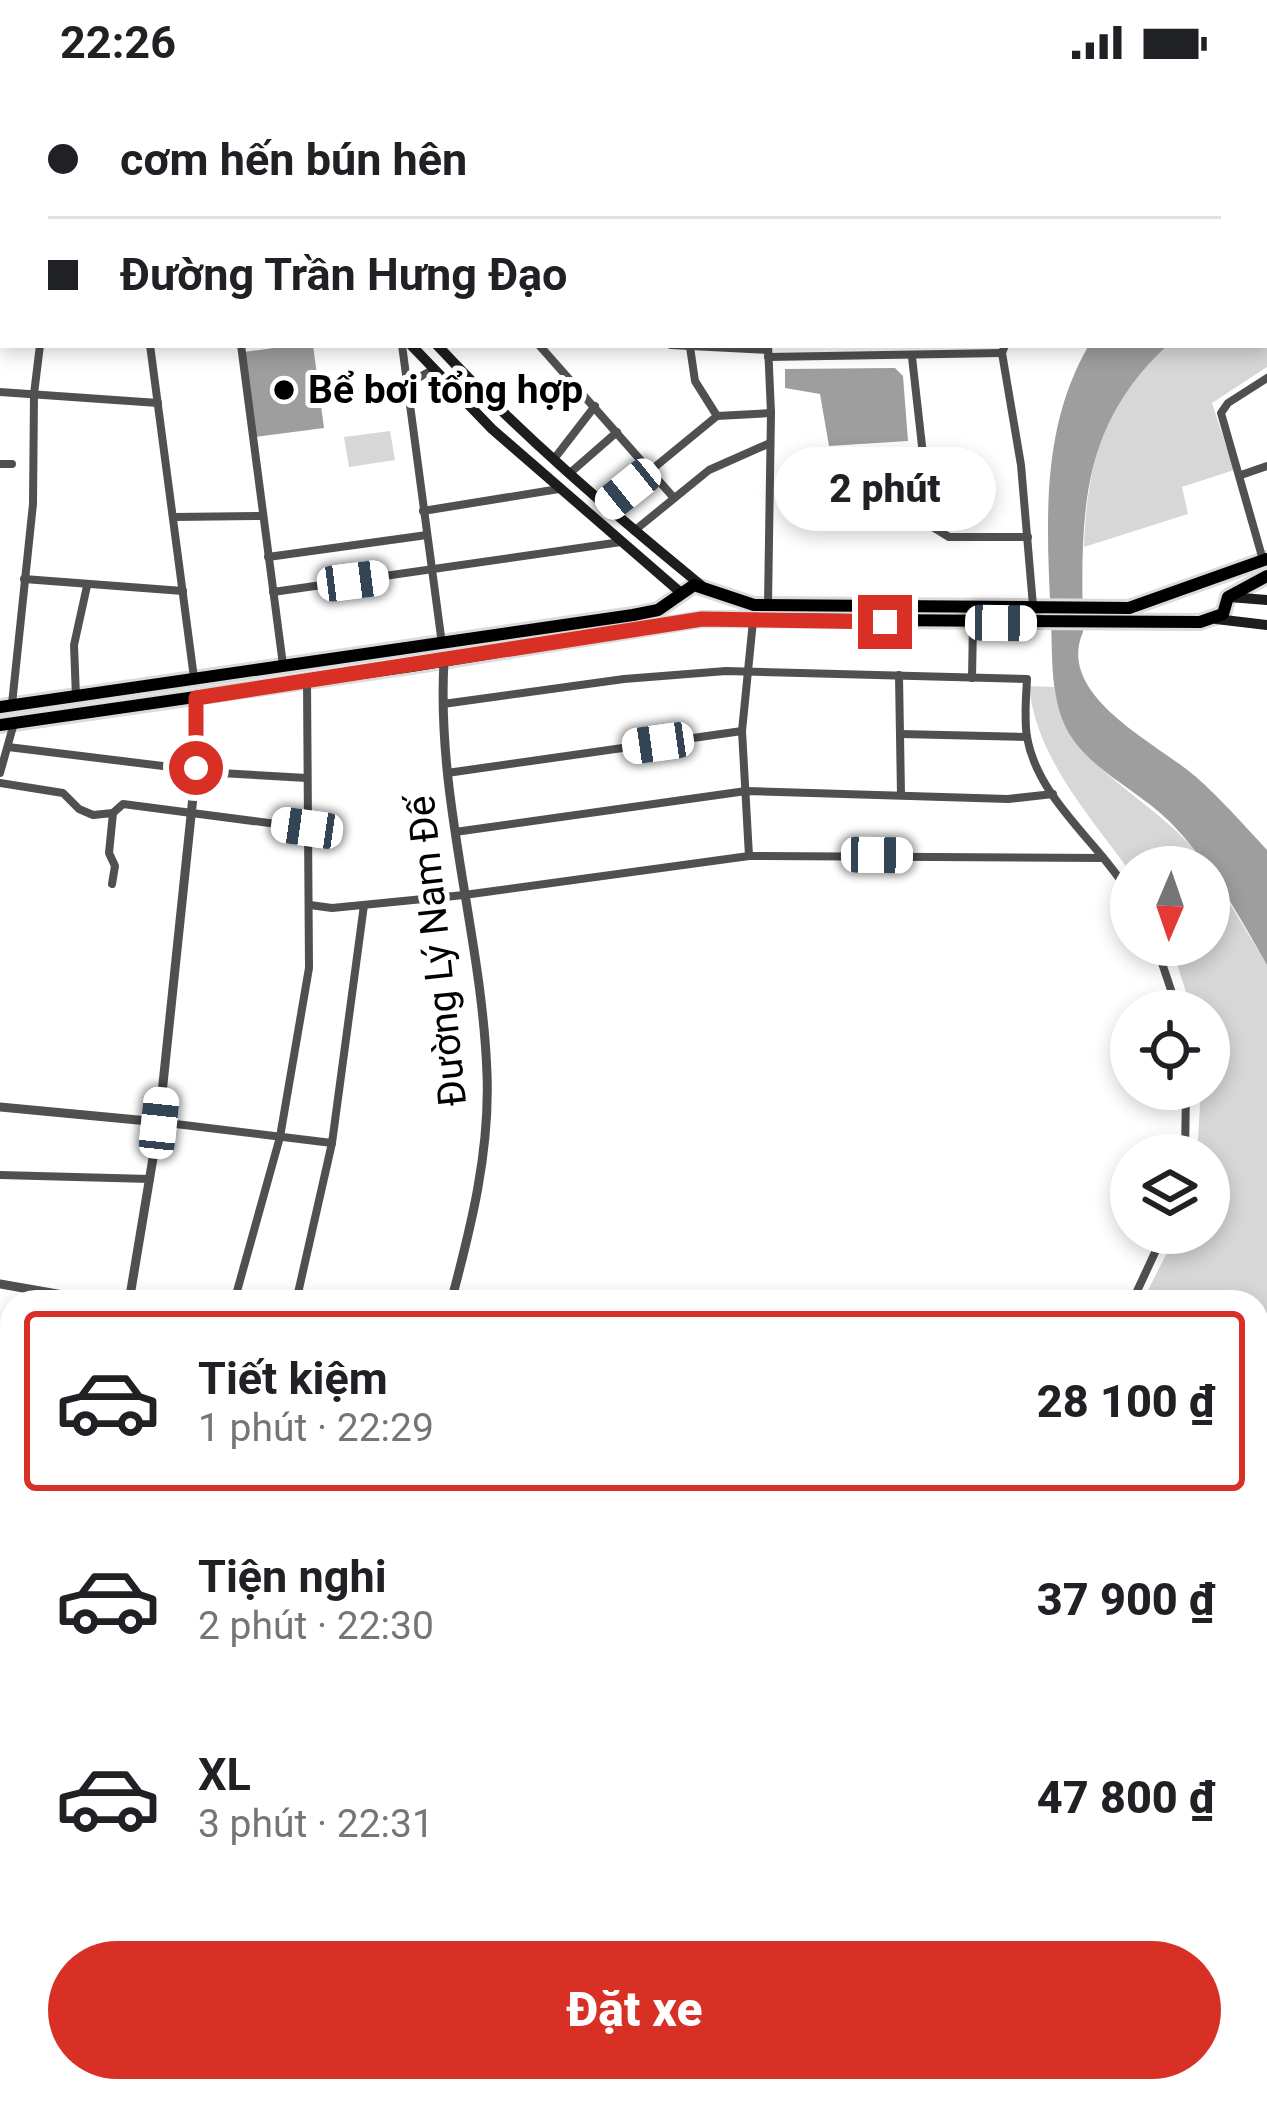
<!DOCTYPE html>
<html lang="vi">
<head>
<meta charset="utf-8">
<style>
	body { margin:0; font-family:Roboto,sans-serif; background:#f2f2f2; color:#202124; height:100vh; display:flex; flex-direction:column; font-size:45px; white-space:nowrap }
	* { box-sizing:border-box; margin:0 }
	p { font-size:39px; color:#757577 }
	.icon { flex:none; width:66px; height:66px; fill:none; stroke:currentColor; stroke-width:2; stroke-linecap:round; stroke-linejoin:round }
	.map { position:relative; flex:1; overflow:hidden }
	.panel { position:absolute; left:0px; top:1206px; width:1269px; height:813px; display:flex; flex-direction:column; background:#fff; border-radius:36px 36px 0 0; box-shadow:0 6px 18px #0003 }
	.panel>* { flex:none }
	.banner { position:absolute; left:0px; top:0px; width:1269px; height:264px; box-shadow:0 6px 18px #0003; display:grid; align-content:center; height:264px; padding:0 48px; background:#fff }
	.needle { width:78px; rotate:182deg }
	.controls { position:absolute; left:1110px; top:762px; display:grid; gap:24px }
	.controls a { display:grid; place-items:center; width:120px; height:120px; border-radius:50%; background:#fff; box-shadow:0 6px 18px #0003; font-size:60px }
	.end { position:absolute; width:54px; height:54px; margin:-27px; border:15px solid #d93025; background:#fff; box-shadow:0 0 0 6px #fff }
	.from { border-radius:50% }
	.bubble { position:absolute; height:84px; border-radius:42px; background:#fff; box-shadow:0 6px 18px #0003; font-size:39px; font-weight:800; line-height:84px; text-align:center }
	.car { position:absolute; width:36px; height:72px; margin:-36px -18px; border-radius:15px; box-shadow:0 0 9px 3px #0007; background:linear-gradient(#fff 24%,#345 0 40%,#fff 0 76%,#345 0 86%,#fff 0) }
	.banner b { display:flex; align-items:center; gap:42px; height:114px; font-size:45px }
	.banner b+b { border-top:3px solid #e0e0e0 }
	.banner i { width:30px; height:30px; background:#202124 }
	ul { padding:21px 0 0; list-style:none }
	li { display:flex; align-items:center; gap:36px; height:180px; margin:0 24px 18px; padding:0 24px; border:6px solid transparent; border-radius:12px }
	li div { flex:1 }
	li b { display:block; font-size:45px }
	li em { font-style:normal; font-weight:800 }
	li.selected { border-color:#d93025 }
	li>.icon { width:108px; height:108px; stroke-width:1.5 }
	.cta { display:flex; gap:24px; margin-top:auto; padding:24px 48px }
	.cta a { flex:1; height:138px; border-radius:72px; background:#d93025; color:#fff; font-size:48px; font-weight:800; line-height:138px; text-align:center }
	.status { display:flex; justify-content:space-between; align-items:center; height:84px; padding:0 60px; background:#fff; direction:ltr }
	.status svg { height:33px; fill:currentColor }
	.map>svg:first-child { display:block }
	.green { fill:#d7d7d7 }
	.water { fill:#9e9e9e }
	.lines { fill:none; stroke-linecap:round; stroke-linejoin:round }
	.primary-casing { stroke:#dbdbdb; stroke-width:18 }
	.minor { stroke:#505050; stroke-width:8 }
	.tertiary { stroke:#505050; stroke-width:9 }
	.secondary { stroke:#1d1d1d; stroke-width:10 }
	.primary { stroke:#000; stroke-width:12 }
	.route { stroke:#d93025; stroke-width:15 }
	.poi-dot { fill:#000; stroke:#fff; stroke-width:4.5 }
	.labels { text-anchor:middle; dominant-baseline:central; stroke-width:10; stroke-linejoin:round; paint-order:stroke }
	.poi-label { font-size:39px; font-weight:bold; fill:#000; stroke:#fff; text-anchor:start }
	.street-label { font-size:39px; fill:#000; stroke:#fff }
</style>
</head>
<body>
<div class="status"><b>22:26</b><svg viewBox="0 0 49 12"><path d="M0 12V9h3v3zM5 12V6h3v6zM10 12V3h3v9zM15 12V0h3v12zM26 1h20v11H26zM47 4h2v5h-2z"/></svg></div>
<div class="map">
<svg width="1267" height="2018" viewBox="0 0 1267 2018">
	<rect width="100%" height="100%" fill="#fff"/>
	<!-- green -->
	<g class="green">
		<path d="M 1267,200 L 1267,283 L 1212,319 L 1234,386 L 1182,403 L 1188,430 L 1084,463 C 1087,378 1104,319 1168,261 L 1266,261 Z"/>
		<polygon points="390,347 395,376 349,383 344,353"/>
		<path d="M 1029,602 L 1054,603 C 1065,688 1165,716 1207,783 L 1131,783 L 1131,789 C 1090,732 1036,674 1029,602 Z"/>
		<polygon points="1209,785 1267,881 1267,1244 1257,1261 1257,1218 1142,1218 1177,1149 1209,1149 1209,1071 1197,1071 1201,1005 1209,1005 1209,927 1192,927 1171,861 1209,861"/>
		<polygon points="1267,1339 1267,1628 1257,1629 1257,1350"/>
		<polygon points="1257,1915 1267,1925 1267,2018 1197,2018 1195,2007 1257,2007"/>
	</g>
	<!-- water -->
	<g class="water">
		<polygon points="295,261 313,261 324,344 255,353 244,268"/>
		<path d="M 1089,261 L 1168,261 C 1078,343 1081,434 1083,548 C 1055,612 1157,659 1195,692 C 1221,715 1244,741 1267,766 L 1267,881 C 1238,830 1211,780 1170,738 C 1142,710 1103,692 1078,662 C 1049,627 1053,581 1051,539 C 1047,444 1039,346 1089,261 Z"/>
		<polygon points="895,284 903,292 908,357 829,362 820,310 785,304 785,285"/>
		<polygon points="1267,1244 1267,1339 1257,1350 1257,1261"/>
	</g>
	<g class="lines">
		<!-- primary casing -->
		<g class="primary-casing">
			<g id="primary">
				<polyline points="0,623 633,531 658,526 694,501 754,521 1129,524 1267,475"/>
				<polyline points="0,641 411,582 702,535 1200,538 1223,530 1228,513 1267,492"/>
			</g>
		</g>
		<!-- minor -->
		<g class="minor">
			<polyline points="0,9 3,10"/>
			<polyline points="0,137 3,138"/>
			<polyline points="0,193 3,194"/>
			<polyline points="150,261 194,594"/>
			<polyline points="241,261 283,581"/>
			<polyline points="402,261 442,560"/>
			<polyline points="539,261 674,414"/>
			<polyline points="671,261 768,266"/>
			<polyline points="1005,261 1002,269 1021,381 1033,522"/>
			<polyline points="690,263 695,297 717,332"/>
			<polyline points="768,273 1002,269"/>
			<polyline points="912,273 931,442 949,453 1028,453"/>
			<polyline points="411,305 418,294 434,285"/>
			<polyline points="0,308 158,319"/>
			<polyline points="554,375 595,322"/>
			<polyline points="0,380 12,380"/>
			<polyline points="570,389 617,348"/>
			<polyline points="1241,391 1267,382"/>
			<polyline points="606,423 717,332 771,329"/>
			<polyline points="423,427 559,405"/>
			<polyline points="173,433 261,432"/>
			<polyline points="634,447 709,386 770,359"/>
			<polyline points="268,473 427,451"/>
			<polyline points="1263,476 1221,329 1228,319 1267,294"/>
			<polyline points="24,495 183,507"/>
			<polyline points="273,508 621,458"/>
			<polyline points="768,520 771,329 768,261"/>
			<polyline points="899,591 901,711"/>
			<polyline points="972,594 973,539"/>
			<polyline points="76,613 74,561 87,502"/>
			<polyline points="12,620 33,420 34,310 40,261"/>
			<path d="M 443,620 L 624,595 L 726,587 L 1027,595 C 1026,614 1024,635 1027,653 C 1038,716 1100,759 1131,812"/>
			<polyline points="900,650 1027,653"/>
			<polyline points="8,663 220,689 307,694"/>
			<polyline points="0,689 14,639"/>
			<polyline points="447,689 742,647"/>
			<polyline points="0,699 63,709 79,725 93,731 113,729 123,720 307,744"/>
			<polyline points="455,748 746,707 1008,715 1053,710"/>
			<polyline points="749,772 742,647 753,537"/>
			<polyline points="112,800 115,782 109,769 113,729"/>
			<polyline points="310,821 332,824 464,811 749,772 1103,774"/>
			<polyline points="1156,861 1178,927"/>
			<polyline points="159,1038 332,1059"/>
			<polyline points="1185,1071 1186,1005"/>
			<polyline points="0,1091 150,1095"/>
			<polyline points="234,1218 280,1053 309,884 307,598"/>
			<polyline points="296,1218 332,1059 364,821"/>
			<polyline points="1132,1218 1164,1149"/>
			<polyline points="0,1313 12,1314"/>
			<polyline points="1257,1376 1267,1364"/>
			<polyline points="0,1514 12,1517"/>
			<polyline points="0,1584 12,1587"/>
			<polyline points="0,1867 12,1870"/>
			<polyline points="0,1992 12,1993"/>
			<polyline points="141,2007 184,2018"/>
			<polyline points="871,2007 871,2018"/>
			<polyline points="2,2018 12,1972"/>
			<polyline points="68,2018 70,2007"/>
		</g>
		<!-- tertiary -->
		<g class="tertiary">
			<polyline points="233,3 236,0"/>
			<polyline points="256,3 259,0"/>
			<path d="M 444,577 C 436,717 482,851 487,990 C 490,1068 471,1143 451,1218"/>
			<polyline points="0,1023 159,1038"/>
			<polyline points="0,1200 103,1218"/>
			<polyline points="129,1218 159,1038 196,684 196,614"/>
			<polyline points="0,1736 12,1689"/>
			<polyline points="1181,2007 1185,2018"/>
			<polyline points="254,2018 257,2007"/>
		</g>
		<!-- secondary -->
		<g class="secondary">
			<polyline points="164,0 167,3"/>
			<polyline points="191,0 194,3"/>
			<polyline points="411,261 492,345 680,508"/>
			<path d="M 437,261 C 519,349 609,426 702,502"/>
			<polyline points="1229,513 1267,516"/>
			<polyline points="1216,535 1267,541"/>
			<polyline points="1257,1638 1267,1638"/>
			<polyline points="0,1716 12,1718"/>
		</g>
		<!-- primary -->
		<use href="#primary" class="primary"/>
	</g>
	<g class="lines">
		<!-- route -->
		<polyline class="route" points="196,684 196,614 702,535 885,538"/>
	</g>
	<!-- markers -->
	<circle class="poi-dot" cx="284" cy="306" r="12"/>
	<g class="labels">
		<!-- poi labels -->
		<g class="poi-label">
			<text x="308" y="306">Bể bơi tổng hợp</text>
		</g>
		<!-- street labels -->
		<g class="street-label">
			<text transform="translate(437 867) rotate(-96)">Đường Lý Nam Đế</text>
		</g>
	</g>
</svg>
<div class="controls">
<a><svg class="needle" viewBox="-14 -14 28 28"><path d="M0-13l5 13h-10z" fill="#e53935"/><path d="M0 13l5-13h-10z" fill="#757577"/></svg></a>
<a><svg class="icon" aria-label="locate" viewBox="0 0 24 24"><circle cx="12" cy="12" r="6"/><path d="M12 2v4M12 18v4M2 12h4M18 12h4"/></svg></a>
<a><svg class="icon" aria-label="layers" viewBox="0 0 24 24"><path d="M12 4l9 5-9 5-9-5zM3 14l9 5 9-5"/></svg></a>
</div>
<i class="end from" style="left:196px;top:684px"></i>
<i class="end" style="left:885px;top:538px"></i>
<div class="bubble" style="left:774px;top:363px;width:222px">2 phút</div>
<i class="car" style="left:628px;top:405px;rotate:231deg"></i>
<i class="car" style="left:353px;top:497px;rotate:83deg"></i>
<i class="car" style="left:1001px;top:539px;rotate:91deg"></i>
<i class="car" style="left:658px;top:659px;rotate:262deg"></i>
<i class="car" style="left:307px;top:744px;rotate:278deg"></i>
<i class="car" style="left:877px;top:771px;rotate:91deg"></i>
<i class="car" style="left:159px;top:1039px;rotate:6deg"></i>
<div class="banner">
<b><i class="from"></i>cơm hến bún hên</b>
<b><i></i>Đường Trần Hưng Đạo</b>
</div>
<section class="panel">
<ul>
<li class="selected"><svg class="icon" aria-label="car" viewBox="0 0 24 24"><path d="M5 17H2v-5l4-1 3-4h7l3 4 3 1v5h-3M9 17h6M6 11h13"/><circle cx="7" cy="17" r="2"/><circle cx="17" cy="17" r="2"/></svg><div><b>Tiết kiệm</b><p>1 phút · 22:29</p></div><em>28 100 ₫</em></li>
<li><svg class="icon" aria-label="car" viewBox="0 0 24 24"><path d="M5 17H2v-5l4-1 3-4h7l3 4 3 1v5h-3M9 17h6M6 11h13"/><circle cx="7" cy="17" r="2"/><circle cx="17" cy="17" r="2"/></svg><div><b>Tiện nghi</b><p>2 phút · 22:30</p></div><em>37 900 ₫</em></li>
<li><svg class="icon" aria-label="car" viewBox="0 0 24 24"><path d="M5 17H2v-5l4-1 3-4h7l3 4 3 1v5h-3M9 17h6M6 11h13"/><circle cx="7" cy="17" r="2"/><circle cx="17" cy="17" r="2"/></svg><div><b>XL</b><p>3 phút · 22:31</p></div><em>47 800 ₫</em></li>
</ul>
<div class="cta"><a>Đặt xe</a></div>
</section>
</div>
</body>
</html>
